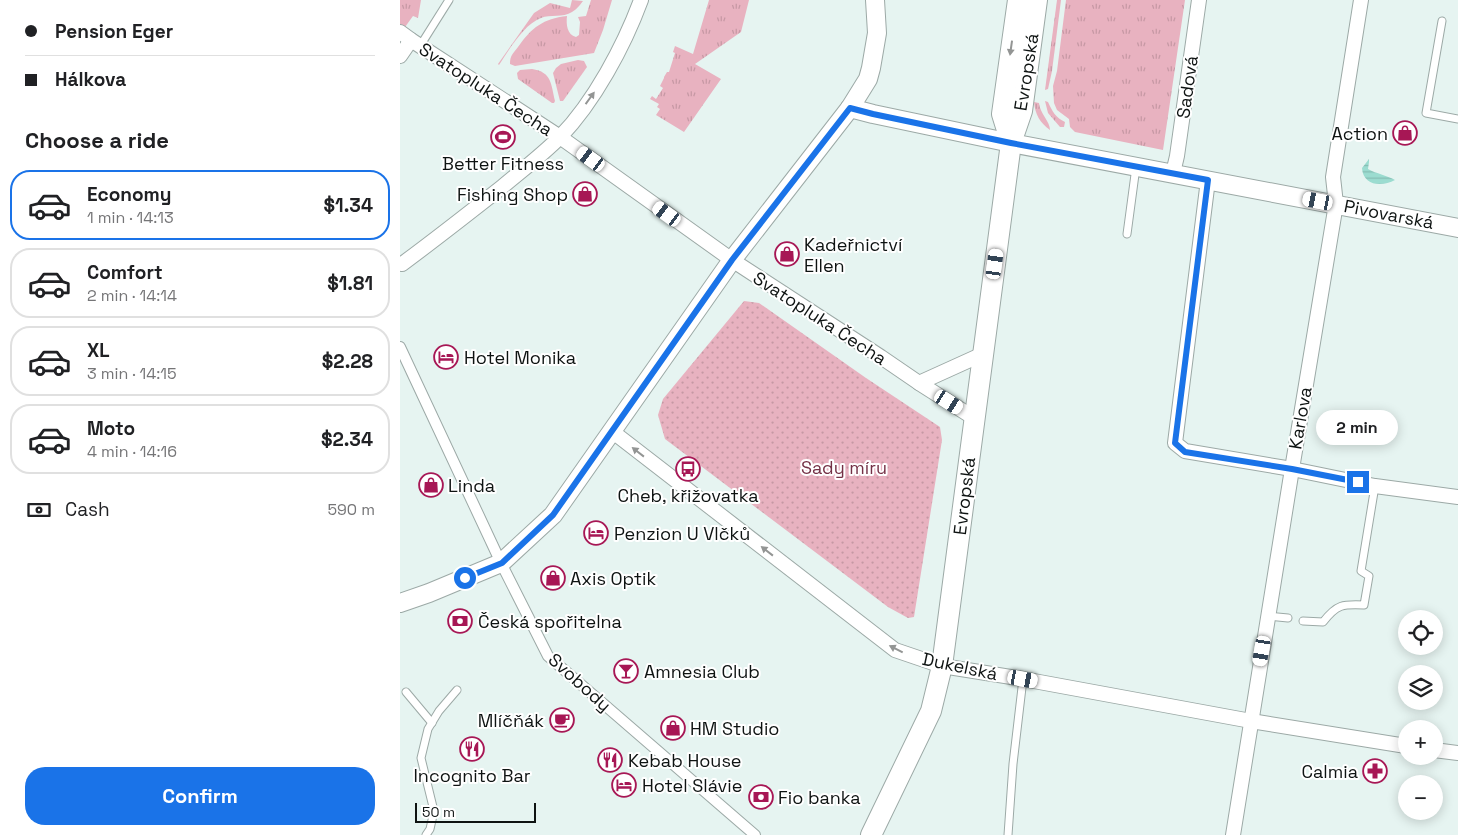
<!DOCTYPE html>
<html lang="en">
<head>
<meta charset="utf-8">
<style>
	body { margin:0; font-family:"Space Grotesk",sans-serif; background:#f2f2f2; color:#202124; height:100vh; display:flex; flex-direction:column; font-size:19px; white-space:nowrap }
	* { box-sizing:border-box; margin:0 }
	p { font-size:16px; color:#757577 }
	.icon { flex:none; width:28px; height:28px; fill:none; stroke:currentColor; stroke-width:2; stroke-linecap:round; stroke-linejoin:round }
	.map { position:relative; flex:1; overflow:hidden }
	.drawer { display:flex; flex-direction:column; background:#fff; width:400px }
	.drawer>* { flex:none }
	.guide { display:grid; align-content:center; height:110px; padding:0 25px; background:#fff }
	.buttons { position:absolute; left:998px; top:610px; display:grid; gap:10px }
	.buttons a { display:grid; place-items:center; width:45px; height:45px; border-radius:50%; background:#fff; box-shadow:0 2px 12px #0003; font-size:25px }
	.scale { position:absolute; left:15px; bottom:12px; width:121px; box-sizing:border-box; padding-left:5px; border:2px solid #0e1312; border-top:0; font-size:14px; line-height:18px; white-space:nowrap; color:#0e1312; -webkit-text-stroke:4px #fff; paint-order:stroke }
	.end { position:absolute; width:22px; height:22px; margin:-11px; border:6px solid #1a73e8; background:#fff; box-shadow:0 0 0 2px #fff }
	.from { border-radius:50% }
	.bubble { position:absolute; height:35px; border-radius:18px; background:#fff; box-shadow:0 2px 12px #0003; font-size:16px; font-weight:700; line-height:35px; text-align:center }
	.car { position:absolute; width:15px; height:30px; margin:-15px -8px; border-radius:6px; box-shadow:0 0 4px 1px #0007; background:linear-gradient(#fff 24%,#345 0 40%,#fff 0 76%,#345 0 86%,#fff 0) }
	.guide b { display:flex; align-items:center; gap:18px; height:48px; font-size:19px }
	.guide b+b { border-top:1px solid #e0e0e0 }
	.guide i { width:12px; height:12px; background:#202124 }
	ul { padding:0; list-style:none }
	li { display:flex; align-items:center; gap:15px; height:70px; margin:0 10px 8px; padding:0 15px; border:2px solid #e0e0e0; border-radius:20px }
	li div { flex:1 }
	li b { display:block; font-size:19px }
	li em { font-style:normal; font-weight:700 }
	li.current { border-color:#1a73e8 }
	li>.icon { width:45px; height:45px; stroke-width:1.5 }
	h2 { padding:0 25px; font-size:22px; line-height:60px }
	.pay { display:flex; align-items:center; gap:12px; height:55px; padding:0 25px; font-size:19px }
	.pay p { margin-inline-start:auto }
	.action { display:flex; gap:10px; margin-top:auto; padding:10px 25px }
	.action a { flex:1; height:58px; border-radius:20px; background:#1a73e8; color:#fff; font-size:20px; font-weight:700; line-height:58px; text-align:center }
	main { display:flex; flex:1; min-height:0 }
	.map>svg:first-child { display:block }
	.grass { fill:url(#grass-tufts) }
	.park { fill:url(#park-dots) }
	.water { fill:url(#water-rules) }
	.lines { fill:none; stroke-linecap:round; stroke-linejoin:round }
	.service-casing { stroke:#9ca9a6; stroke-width:9 }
	.pedestrian-casing { stroke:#9ca9a6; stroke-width:12 }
	.minor-casing { stroke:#9ca9a6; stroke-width:16 }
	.tertiary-casing { stroke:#9ca9a6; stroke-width:20 }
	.secondary-casing { stroke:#9ca9a6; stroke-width:22 }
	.service { stroke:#fff; stroke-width:7 }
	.pedestrian { stroke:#fff; stroke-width:10 }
	.minor { stroke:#fff; stroke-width:14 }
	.tertiary { stroke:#fff; stroke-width:18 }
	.secondary { stroke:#fff; stroke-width:20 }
	.oneway { fill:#939594 }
	.route { stroke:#1a73e8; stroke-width:6 }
	.labels { text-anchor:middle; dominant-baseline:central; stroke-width:4; stroke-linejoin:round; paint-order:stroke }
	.street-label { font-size:18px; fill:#0e1312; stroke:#fff }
	.poi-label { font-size:18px; fill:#0e1312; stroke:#fff; text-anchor:start }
	.park-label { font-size:18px; fill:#743146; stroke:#fff }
</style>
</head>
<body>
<main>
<section class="drawer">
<div class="guide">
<b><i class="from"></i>Pension Eger</b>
<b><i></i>Hálkova</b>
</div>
<h2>Choose a ride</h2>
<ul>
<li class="current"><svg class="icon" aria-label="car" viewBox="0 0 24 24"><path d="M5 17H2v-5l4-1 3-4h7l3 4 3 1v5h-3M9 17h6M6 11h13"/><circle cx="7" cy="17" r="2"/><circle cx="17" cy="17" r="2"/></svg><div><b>Economy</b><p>1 min · 14:13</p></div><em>$1.34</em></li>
<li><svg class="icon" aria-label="car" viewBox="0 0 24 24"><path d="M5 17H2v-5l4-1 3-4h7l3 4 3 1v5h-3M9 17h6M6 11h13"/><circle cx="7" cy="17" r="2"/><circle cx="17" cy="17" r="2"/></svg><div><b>Comfort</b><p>2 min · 14:14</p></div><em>$1.81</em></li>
<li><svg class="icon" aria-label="car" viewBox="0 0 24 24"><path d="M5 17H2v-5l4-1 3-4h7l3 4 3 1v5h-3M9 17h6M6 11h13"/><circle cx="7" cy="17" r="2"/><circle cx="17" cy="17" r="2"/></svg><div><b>XL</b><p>3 min · 14:15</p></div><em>$2.28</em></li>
<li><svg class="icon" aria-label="car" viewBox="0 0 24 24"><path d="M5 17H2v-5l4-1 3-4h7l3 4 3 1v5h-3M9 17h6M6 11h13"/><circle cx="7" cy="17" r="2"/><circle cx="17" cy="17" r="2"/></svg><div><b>Moto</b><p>4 min · 14:16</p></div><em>$2.34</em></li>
</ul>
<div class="pay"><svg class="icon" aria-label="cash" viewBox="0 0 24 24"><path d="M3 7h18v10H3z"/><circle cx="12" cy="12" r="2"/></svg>Cash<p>590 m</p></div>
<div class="action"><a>Confirm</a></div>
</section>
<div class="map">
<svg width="1058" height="835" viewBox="0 0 1058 835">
	<defs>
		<pattern id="grass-tufts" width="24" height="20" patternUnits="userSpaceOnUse" patternTransform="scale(1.25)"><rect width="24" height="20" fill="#e8b2c0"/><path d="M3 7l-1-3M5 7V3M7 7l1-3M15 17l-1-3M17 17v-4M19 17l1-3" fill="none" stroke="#c698a4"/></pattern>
		<pattern id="park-dots" width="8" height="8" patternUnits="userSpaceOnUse" patternTransform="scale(1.25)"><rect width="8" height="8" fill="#e8b2c0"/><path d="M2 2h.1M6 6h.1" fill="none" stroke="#c698a4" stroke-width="1.8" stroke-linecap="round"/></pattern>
		<pattern id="water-rules" width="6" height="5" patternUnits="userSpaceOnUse" patternTransform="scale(1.25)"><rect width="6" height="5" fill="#9bdcd0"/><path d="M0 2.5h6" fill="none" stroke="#84bcb2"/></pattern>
	</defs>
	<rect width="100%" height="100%" fill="#e6f4f1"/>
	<!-- grass -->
	<g class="grass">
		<polygon points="0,0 21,0 18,18 13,16 0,34"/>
		<path d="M 172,0 L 183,1 C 180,5 176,10 172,12 C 163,18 150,14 141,18 C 124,24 109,50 99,65 L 98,64 L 134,13 L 150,3 L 170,8 Z"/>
		<path d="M 191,0 L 212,0 L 203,30 L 194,53 L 115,66 L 110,64 C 110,55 113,54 118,47 C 132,27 143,19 167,16 C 166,24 167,35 176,37 L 179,35 L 180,22 L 178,17 L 186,16 Z"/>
		<polygon points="309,0 349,0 341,32 295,64 321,79 284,132 256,115 260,109 257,107 259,104 250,99 252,96 256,99 263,88 260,86 264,78 264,77 267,72 269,72 275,53 273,52 275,46 293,54"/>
		<polygon points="657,0 661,0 652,71 648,89 645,90"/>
		<polygon points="666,0 785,0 763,150 675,132 670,127 669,119 657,110 654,103 653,86 657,71"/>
		<polygon points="178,60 184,61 187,67 163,101 160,101 153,73 156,68 161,64"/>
		<path d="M 132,69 C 152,72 151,84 155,101 L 154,103 L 152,103 L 118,79 L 117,73 L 120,70 Z"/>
		<path d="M 645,101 L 648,102 C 652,111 656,118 665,122 L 664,127 L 660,127 L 648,113 Z"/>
		<path d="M 634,102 L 639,103 C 640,114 650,121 650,130 C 640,123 635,114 634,102 Z"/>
	</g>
	<!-- park -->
	<polygon class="park" points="344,301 359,303 466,378 540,427 542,440 514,617 508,618 488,607 265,439 258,415 263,399"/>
	<!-- water -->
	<path class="water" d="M 969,159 L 969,162 L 968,169 C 977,174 986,175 995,180 C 982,187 963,186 962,168 Z"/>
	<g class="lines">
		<!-- service casing -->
		<g class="service-casing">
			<g id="service">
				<polyline points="1042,21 1026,113 1058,119"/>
				<polyline points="20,46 49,0"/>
				<polyline points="727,234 736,167"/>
				<polyline points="868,616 888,618"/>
				<path d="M 903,621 L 923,622 C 937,604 943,604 964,605 L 969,576 L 961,571 L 975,486"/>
				<polyline points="6,692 32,723"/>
				<polyline points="26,835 30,829 34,811 21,758 28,729 39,711 57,690"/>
				<polyline points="608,835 613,764 623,679"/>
			</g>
		</g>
		<!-- pedestrian casing -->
		<g class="pedestrian-casing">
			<polyline id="pedestrian" points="0,347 101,563 148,656 355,835"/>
		</g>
		<!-- minor casing -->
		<g class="minor-casing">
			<g id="minor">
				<polyline points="0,32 11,40 160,137 332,260 481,357 519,383 574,418"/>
				<polyline points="0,56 11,40"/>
				<polyline points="773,173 777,156 799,0"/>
				<polyline points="808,180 775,443 785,451 892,469 975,486 1058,497"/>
				<path d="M 2,264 C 36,239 69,213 102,187 C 121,171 142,155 160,137 C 194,102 224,46 241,0"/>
				<polyline points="519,383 583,354"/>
				<polyline points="213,432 495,650 542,666 623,679 851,721 1006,746"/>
				<polyline points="1034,750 1058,753"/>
				<polyline points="833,835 892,469 936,204 933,177 961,0"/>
			</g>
		</g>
		<!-- tertiary casing -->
		<g class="tertiary-casing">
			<g id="tertiary">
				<polyline points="450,108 473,114 611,143 1058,228"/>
				<polyline points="0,603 29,593 101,563 153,515 332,260 450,108 468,79 471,68 477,33 475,0"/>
			</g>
		</g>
		<!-- secondary casing -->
		<g class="secondary-casing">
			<g id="secondary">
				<polyline points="611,143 602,114 618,0"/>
				<polyline points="471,835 531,711 542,666 611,143 622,111 637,0"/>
			</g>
		</g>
		<!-- service -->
		<use href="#service" class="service"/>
		<!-- pedestrian -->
		<use href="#pedestrian" class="pedestrian"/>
		<!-- minor -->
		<use href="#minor" class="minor"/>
		<!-- tertiary -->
		<use href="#tertiary" class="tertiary"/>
		<!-- secondary -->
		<use href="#secondary" class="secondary"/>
	</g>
	<!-- one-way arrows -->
	<defs><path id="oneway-solid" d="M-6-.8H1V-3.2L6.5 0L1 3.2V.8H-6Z" transform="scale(1.25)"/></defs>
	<g class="oneway">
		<use href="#oneway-solid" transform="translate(611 48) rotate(98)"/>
		<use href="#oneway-solid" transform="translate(190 98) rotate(-54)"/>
		<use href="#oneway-solid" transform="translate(238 452) rotate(-142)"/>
		<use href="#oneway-solid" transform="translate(367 551) rotate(-142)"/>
		<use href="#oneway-solid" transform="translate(496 649) rotate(-153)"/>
	</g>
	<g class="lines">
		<!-- route -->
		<polyline class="route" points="65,578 102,563 153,515 332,260 450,108 473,114 611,143 808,180 775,443 785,452 892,469 958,482"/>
	</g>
	<!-- icons -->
	<defs>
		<g id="shop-ring" transform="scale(1.25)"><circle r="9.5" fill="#fff" stroke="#a71755" stroke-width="1.5"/><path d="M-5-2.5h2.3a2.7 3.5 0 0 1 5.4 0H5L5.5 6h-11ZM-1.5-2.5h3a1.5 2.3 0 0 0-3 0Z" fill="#a71755"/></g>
		<g id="stadium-ring" transform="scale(1.25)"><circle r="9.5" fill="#fff" stroke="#a71755" stroke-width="1.5"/><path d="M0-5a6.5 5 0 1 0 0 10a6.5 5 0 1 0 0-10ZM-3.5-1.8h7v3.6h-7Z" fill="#a71755"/></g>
		<g id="hotel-ring" transform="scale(1.25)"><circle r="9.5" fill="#fff" stroke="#a71755" stroke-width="1.5"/><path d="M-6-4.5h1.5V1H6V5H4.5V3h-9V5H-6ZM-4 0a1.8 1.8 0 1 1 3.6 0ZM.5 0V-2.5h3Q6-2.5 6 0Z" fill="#a71755"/></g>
		<g id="bus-ring" transform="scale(1.25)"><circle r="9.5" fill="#fff" stroke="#a71755" stroke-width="1.5"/><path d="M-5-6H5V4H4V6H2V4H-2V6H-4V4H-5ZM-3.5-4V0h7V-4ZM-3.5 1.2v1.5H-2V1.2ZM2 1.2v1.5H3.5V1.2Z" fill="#a71755"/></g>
		<g id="bank-ring" transform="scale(1.25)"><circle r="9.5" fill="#fff" stroke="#a71755" stroke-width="1.5"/><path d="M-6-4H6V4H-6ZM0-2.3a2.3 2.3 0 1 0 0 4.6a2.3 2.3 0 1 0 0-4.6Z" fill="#a71755"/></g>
		<g id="bar-ring" transform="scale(1.25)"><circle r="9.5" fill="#fff" stroke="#a71755" stroke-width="1.5"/><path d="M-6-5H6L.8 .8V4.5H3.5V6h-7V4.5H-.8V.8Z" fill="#a71755"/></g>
		<g id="cafe-ring" transform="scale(1.25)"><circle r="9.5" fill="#fff" stroke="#a71755" stroke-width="1.5"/><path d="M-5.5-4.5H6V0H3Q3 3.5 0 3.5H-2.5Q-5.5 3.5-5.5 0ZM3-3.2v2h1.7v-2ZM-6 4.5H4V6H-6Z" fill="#a71755"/></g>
		<g id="restaurant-ring" transform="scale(1.25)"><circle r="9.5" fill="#fff" stroke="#a71755" stroke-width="1.5"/><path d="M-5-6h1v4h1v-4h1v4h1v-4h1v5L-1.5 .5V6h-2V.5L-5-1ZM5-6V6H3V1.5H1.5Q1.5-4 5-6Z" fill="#a71755"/></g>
		<g id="pharmacy-ring" transform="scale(1.25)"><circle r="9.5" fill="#fff" stroke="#a71755" stroke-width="1.5"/><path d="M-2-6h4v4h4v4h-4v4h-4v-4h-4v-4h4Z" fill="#a71755"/></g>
	</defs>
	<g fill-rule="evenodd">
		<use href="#shop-ring" x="1005" y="133"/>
		<use href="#stadium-ring" x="103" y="137"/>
		<use href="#shop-ring" x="185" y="194"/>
		<use href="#shop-ring" x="387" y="254"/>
		<use href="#hotel-ring" x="46" y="357"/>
		<use href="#bus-ring" x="288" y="469"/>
		<use href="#shop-ring" x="31" y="485"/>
		<use href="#hotel-ring" x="196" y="533"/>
		<use href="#shop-ring" x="153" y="578"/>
		<use href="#bank-ring" x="60" y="621"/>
		<use href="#bar-ring" x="226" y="671"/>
		<use href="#cafe-ring" x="162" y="720"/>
		<use href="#shop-ring" x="273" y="728"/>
		<use href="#restaurant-ring" x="72" y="749"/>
		<use href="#restaurant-ring" x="210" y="760"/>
		<use href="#pharmacy-ring" x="975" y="771"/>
		<use href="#hotel-ring" x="224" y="785"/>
		<use href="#bank-ring" x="361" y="797"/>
	</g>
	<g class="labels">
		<!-- street labels -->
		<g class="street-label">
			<text transform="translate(626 72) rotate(-81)">Evropská</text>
			<text transform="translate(787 87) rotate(-82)">Sadová</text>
			<text transform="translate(86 89) rotate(33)">Svatopluka Čecha</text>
			<text transform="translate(989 214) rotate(11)">Pivovarská</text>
			<text transform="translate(420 318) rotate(33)">Svatopluka Čecha</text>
			<text transform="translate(900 418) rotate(-80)">Karlova</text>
			<text transform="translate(564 496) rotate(-83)">Evropská</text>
			<text transform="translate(560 666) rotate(12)">Dukelská</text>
			<text transform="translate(180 682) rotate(42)">Svobody</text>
		</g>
		<!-- poi labels -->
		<g class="poi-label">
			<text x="988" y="133" text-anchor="end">Action</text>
			<text x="103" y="163" text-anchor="middle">Better Fitness</text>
			<text x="168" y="194" text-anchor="end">Fishing Shop</text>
			<text x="404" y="244">Kadeřnictví<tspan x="404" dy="21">Ellen</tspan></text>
			<text x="64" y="357">Hotel Monika</text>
			<text x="48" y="485">Linda</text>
			<text x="288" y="495" text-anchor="middle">Cheb, křižovatka</text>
			<text x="214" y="533">Penzion U Vlčků</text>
			<text x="170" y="578">Axis Optik</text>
			<text x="78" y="621">Česká spořitelna</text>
			<text x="244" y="671">Amnesia Club</text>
			<text x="144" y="720" text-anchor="end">Mlíčňák</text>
			<text x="290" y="728">HM Studio</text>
			<text x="228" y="760">Kebab House</text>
			<text x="958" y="771" text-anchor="end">Calmia</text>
			<text x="72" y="775" text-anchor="middle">Incognito Bar</text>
			<text x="242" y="785">Hotel Slávie</text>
			<text x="378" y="797">Fio banka</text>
		</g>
		<!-- park labels -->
		<g class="park-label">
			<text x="444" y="467">Sady míru</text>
		</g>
	</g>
</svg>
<div class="buttons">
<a><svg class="icon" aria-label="locate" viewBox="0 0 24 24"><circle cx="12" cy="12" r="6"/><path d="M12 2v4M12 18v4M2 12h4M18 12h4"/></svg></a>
<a><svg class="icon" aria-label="layers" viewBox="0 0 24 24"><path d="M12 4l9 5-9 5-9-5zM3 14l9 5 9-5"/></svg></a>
<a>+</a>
<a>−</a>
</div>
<div class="scale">50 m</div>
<i class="end from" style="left:65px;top:578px"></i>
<i class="end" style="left:958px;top:482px"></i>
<div class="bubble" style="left:916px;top:410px;width:82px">2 min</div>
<i class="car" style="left:191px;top:159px;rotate:306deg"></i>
<i class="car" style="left:918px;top:201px;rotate:281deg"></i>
<i class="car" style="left:267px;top:214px;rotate:306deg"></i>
<i class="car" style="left:595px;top:264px;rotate:8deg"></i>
<i class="car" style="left:549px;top:402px;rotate:122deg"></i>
<i class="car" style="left:862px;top:651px;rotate:190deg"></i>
<i class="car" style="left:623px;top:679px;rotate:100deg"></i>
</div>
</main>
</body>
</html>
